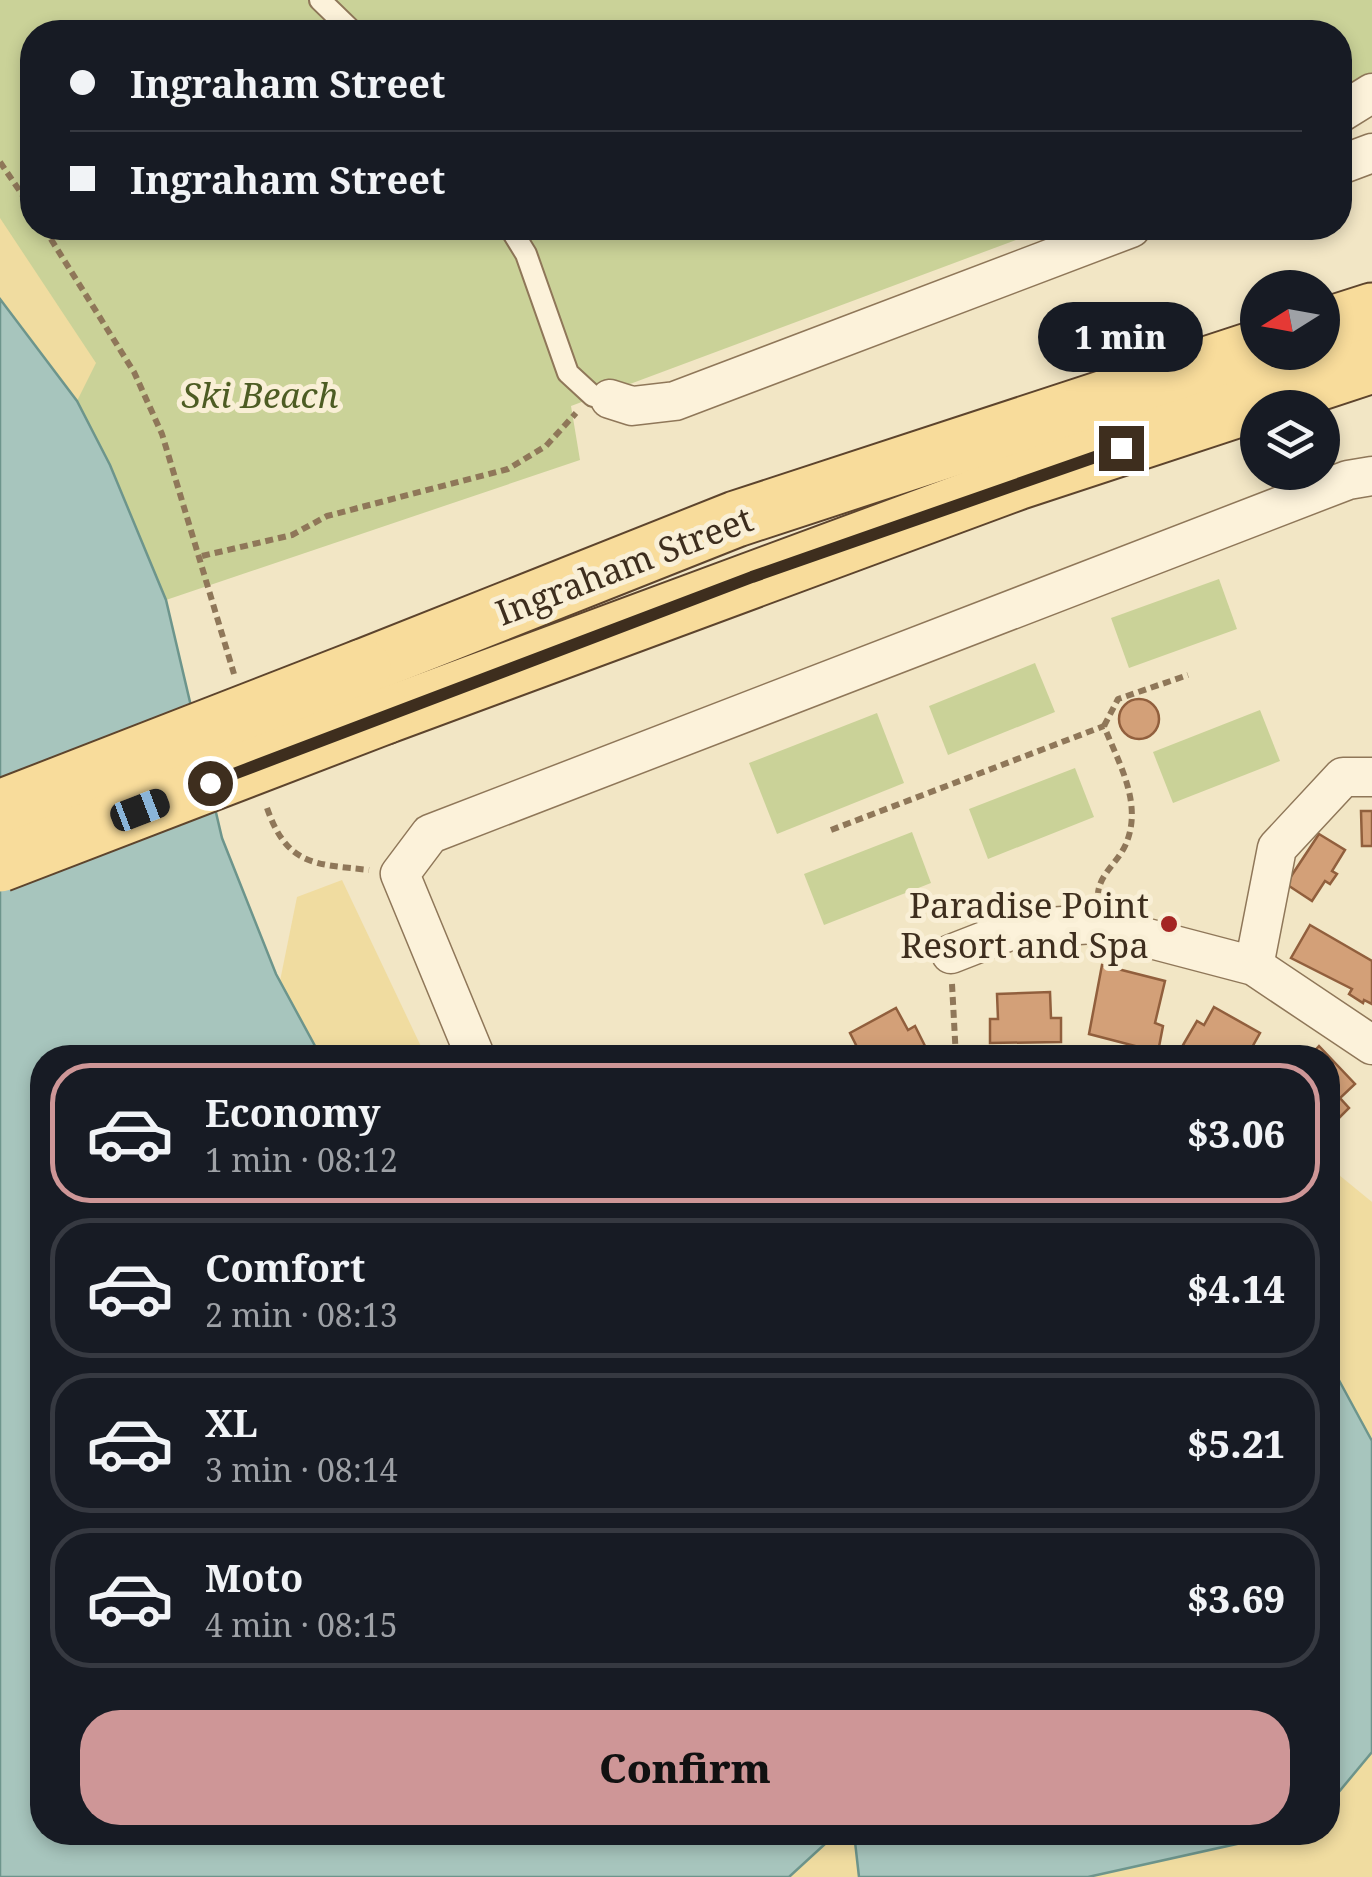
<!DOCTYPE html>
<html lang="en">
<head>
<meta charset="utf-8">
<style>
	body { margin:0; font-family:"Noto Serif",serif; background:#242831; color:#f1f3f6; height:100vh; display:flex; flex-direction:column; font-size:38px; white-space:nowrap }
	* { box-sizing:border-box; margin:0 }
	p { font-size:32px; color:#9ea1a6 }
	.icon { flex:none; width:55px; height:55px; fill:none; stroke:currentColor; stroke-width:2; stroke-linecap:round; stroke-linejoin:round }
	.map { position:relative; flex:1; overflow:hidden }
	.side { position:absolute; left:30px; top:1045px; width:1310px; height:800px; display:flex; flex-direction:column; background:#171b24; border-radius:40px; box-shadow:0 5px 15px #0003 }
	.side>* { flex:none }
	.top-card { position:absolute; left:20px; top:20px; width:1332px; height:220px; border-radius:40px; box-shadow:0 5px 15px #0003; display:grid; align-content:center; height:220px; padding:0 50px; background:#171b24 }
	.needle { width:65px; rotate:259deg }
	.controls { position:absolute; left:1240px; top:270px; display:grid; gap:20px }
	.controls a { display:grid; place-items:center; width:100px; height:100px; border-radius:50%; background:#171b24; box-shadow:0 5px 15px #0003; font-size:50px }
	.end { position:absolute; width:45px; height:45px; margin:-22px; border:12px solid #3e2e1e; background:#fff; box-shadow:0 0 0 5px #fff }
	.from { border-radius:50% }
	.bubble { position:absolute; height:70px; border-radius:35px; background:#171b24; box-shadow:0 5px 15px #0003; font-size:32px; font-weight:800; line-height:70px; text-align:center }
	.car { position:absolute; width:30px; height:60px; margin:-30px -15px; border-radius:12px; box-shadow:0 0 8px 2px #0007; background:linear-gradient(#222 24%,#8ab4d8 0 40%,#222 0 76%,#8ab4d8 0 86%,#222 0) }
	.top-card b { display:flex; align-items:center; gap:35px; height:95px; font-size:38px }
	.top-card b+b { border-top:2px solid #363941 }
	.top-card i { width:25px; height:25px; background:#f1f3f6 }
	ul { padding:18px 0 0; list-style:none }
	li { display:flex; align-items:center; gap:30px; height:140px; margin:0 20px 15px; padding:0 30px; border:5px solid #363941; border-radius:40px }
	li div { flex:1 }
	li b { display:block; font-size:38px }
	li em { font-style:normal; font-weight:800 }
	li.on { border-color:#ce9697 }
	li>.icon { width:90px; height:90px; stroke-width:1.5 }
	.button { display:flex; gap:20px; margin-top:auto; padding:20px 50px }
	.button a { flex:1; height:115px; border-radius:40px; background:#ce9697; color:#111; font-size:40px; font-weight:800; line-height:115px; text-align:center }
	.map>svg:first-child { display:block }
	.green { fill:#cad298 }
	.sand { fill:#f0dca0 }
	.water { fill:#a7c5bd; stroke:#6d958c; stroke-width:2.5 }
	.building { fill:#d3a078; stroke:#915f3d; stroke-width:2.5 }
	.lines { fill:none; stroke-linecap:round; stroke-linejoin:round }
	.service-casing { stroke:#8f7759; stroke-width:24 }
	.minor-casing { stroke:#8f7759; stroke-width:41 }
	.primary-casing { stroke:#5d442d; stroke-width:59 }
	.path { stroke:#8f7759; stroke-width:6; stroke-dasharray:8 5; stroke-linecap:butt }
	.service { stroke:#fcf2da; stroke-width:20 }
	.minor { stroke:#fcf2da; stroke-width:38 }
	.primary { stroke:#f8dc9b; stroke-width:55 }
	.primary-bridge-casing { stroke:#5d442d; stroke-width:59; stroke-linecap:butt }
	.primary-bridge { stroke:#f8dc9b; stroke-width:55 }
	.route { stroke:#3e2e1e; stroke-width:12 }
	.poi-dot { fill:#a42523; stroke:#f9efd6; stroke-width:4 }
	.labels { text-anchor:middle; dominant-baseline:central; stroke-width:10; stroke-linejoin:round; paint-order:stroke }
	.park-label { font-size:35px; font-style:italic; fill:#4d5c23; stroke:#f9efd6 }
	.street-label { font-size:35px; fill:#3e2e1e; stroke:#f9efd6 }
	.poi-label { font-size:35px; fill:#3e2e1e; stroke:#f9efd6; text-anchor:end }
</style>
</head>
<body>
<div class="map">
<svg width="1372" height="1877" viewBox="0 0 1372 1877">
	<rect width="100%" height="100%" fill="#f2e6c5"/>
	<!-- green -->
	<g class="green">
		<polygon points="0,0 1372,0 1372,76 1340,97 1340,32 32,32 32,228 1048,228 571,406 580,460 166,600 110,465 77,401 0,299"/>
		<polygon points="1219,579 1237,629 1129,668 1111,618"/>
		<polygon points="1035,663 1055,712 948,755 929,706"/>
		<polygon points="1260,710 1280,761 1173,803 1153,752"/>
		<polygon points="877,713 904,783 777,834 749,763"/>
		<polygon points="1075,768 1094,817 988,859 969,809"/>
		<polygon points="912,832 931,883 824,925 804,874"/>
	</g>
	<!-- sand -->
	<g class="sand">
		<polygon points="0,218 96,363 77,401 0,299"/>
		<polygon points="342,880 426,1057 321,1057 280,981 297,897"/>
		<polygon points="1328,1166 1372,1202 1372,1441 1328,1360"/>
		<polygon points="1372,1752 1372,1877 1088,1877 1286,1833 1328,1832 1328,1805"/>
		<polygon points="837,1833 854,1833 859,1877 790,1877"/>
	</g>
	<!-- water -->
	<g class="water">
		<polygon points="0,299 77,401 110,465 166,600 222,838 276,974 321,1057 42,1058 42,1832 837,1833 789,1877 0,1877"/>
		<polygon points="1328,1360 1372,1441 1372,1752 1328,1805"/>
		<polygon points="854,1833 854,1832 1286,1833 1088,1877 859,1877"/>
	</g>
	<!-- building -->
	<g class="building">
		<circle cx="1139" cy="719" r="20"/>
		<polygon points="1361,811 1372,811 1372,846 1362,846"/>
		<polygon points="1319,834 1345,850 1332,871 1337,874 1330,884 1325,881 1312,901 1286,884"/>
		<polygon points="1310,925 1372,961 1372,1004 1364,1000 1363,1003 1349,994 1352,989 1291,958"/>
		<polygon points="1102,965 1165,981 1155,1023 1163,1026 1158,1052 1089,1034"/>
		<polygon points="1050,992 1051,1018 1061,1018 1061,1042 990,1043 990,1019 998,1019 997,994"/>
		<polygon points="1214,1007 1260,1033 1250,1051 1259,1058 1206,1058 1183,1045 1197,1021 1204,1025"/>
		<polygon points="896,1008 908,1030 915,1026 925,1046 904,1058 857,1058 861,1055 850,1033"/>
		<polygon points="1319,1046 1355,1084 1340,1098 1349,1108 1331,1126 1328,1122 1328,1058 1308,1058"/>
	</g>
	<g class="lines">
		<!-- service casing -->
		<g class="service-casing">
			<g id="service">
				<polyline points="320,0 353,32"/>
				<polyline points="510,228 526,254 568,373 593,396 610,399"/>
			</g>
		</g>
		<!-- minor casing -->
		<g class="minor-casing">
			<g id="minor">
				<polyline points="1340,113 1372,93"/>
				<polyline points="1340,165 1372,153"/>
				<polyline points="610,399 632,406 675,401 1131,228"/>
				<polyline points="951,954 1015,929 1094,924 1254,966 1372,1045"/>
				<polyline points="1254,966 1277,848 1343,777 1372,777"/>
				<polyline points="476,1058 400,874 430,834 1348,480 1372,476"/>
			</g>
		</g>
		<!-- primary casing -->
		<g class="primary-casing">
			<g id="primary">
				<polyline points="1322,327 1372,311"/>
				<polyline points="363,667 736,519 1258,348"/>
				<polyline points="385,716 1017,482 1372,365"/>
			</g>
		</g>
		<!-- path -->
		<g class="path">
			<polyline points="0,162 32,209"/>
			<polyline points="44,228 134,372 162,434 234,674"/>
			<polyline points="202,556 292,535 327,516 508,469 546,446 576,413"/>
			<polyline points="1104,726 1118,699 1188,675"/>
			<path d="M 267,808 C 287,866 315,864 369,870"/>
			<path d="M 831,830 L 1104,726 C 1119,764 1144,805 1125,846 C 1117,863 1100,874 1098,893"/>
			<polyline points="952,984 956,1058"/>
		</g>
		<!-- service -->
		<use href="#service" class="service"/>
		<!-- minor -->
		<use href="#minor" class="minor"/>
		<!-- primary -->
		<use href="#primary" class="primary"/>
		<!-- primary-bridge casing -->
		<g class="primary-bridge-casing">
			<g id="primary-bridge">
				<polyline points="0,808 363,667"/>
				<polyline points="0,864 385,716"/>
			</g>
		</g>
		<!-- primary-bridge -->
		<use href="#primary-bridge" class="primary-bridge"/>
	</g>
	<g class="lines">
		<!-- route -->
		<polyline class="route" points="210,783 752,577 1121,448"/>
	</g>
	<!-- markers -->
	<circle class="poi-dot" cx="1169" cy="924" r="10"/>
	<g class="labels">
		<!-- park labels -->
		<g class="park-label">
			<text x="260" y="394">Ski Beach</text>
		</g>
		<!-- street labels -->
		<g class="street-label">
			<text transform="translate(624 565) rotate(-21)">Ingraham Street</text>
		</g>
		<!-- poi labels -->
		<g class="poi-label">
			<text x="1149" y="904">Paradise Point<tspan x="1149" dy="40">Resort and Spa</tspan></text>
		</g>
	</g>
</svg>
<div class="controls">
<a><svg class="needle" viewBox="-14 -14 28 28"><path d="M0-13l5 13h-10z" fill="#e53935"/><path d="M0 13l5-13h-10z" fill="#9ea1a6"/></svg></a>
<a><svg class="icon" aria-label="layers" viewBox="0 0 24 24"><path d="M12 4l9 5-9 5-9-5zM3 14l9 5 9-5"/></svg></a>
</div>
<i class="end from" style="left:210px;top:783px"></i>
<i class="end" style="left:1121px;top:448px"></i>
<div class="bubble" style="left:1038px;top:302px;width:165px">1 min</div>
<i class="car" style="left:140px;top:810px;rotate:69deg"></i>
<div class="top-card">
<b><i class="from"></i>Ingraham Street</b>
<b><i></i>Ingraham Street</b>
</div>
<section class="side">
<ul>
<li class="on"><svg class="icon" aria-label="car" viewBox="0 0 24 24"><path d="M5 17H2v-5l4-1 3-4h7l3 4 3 1v5h-3M9 17h6M6 11h13"/><circle cx="7" cy="17" r="2"/><circle cx="17" cy="17" r="2"/></svg><div><b>Economy</b><p>1 min · 08:12</p></div><em>$3.06</em></li>
<li><svg class="icon" aria-label="car" viewBox="0 0 24 24"><path d="M5 17H2v-5l4-1 3-4h7l3 4 3 1v5h-3M9 17h6M6 11h13"/><circle cx="7" cy="17" r="2"/><circle cx="17" cy="17" r="2"/></svg><div><b>Comfort</b><p>2 min · 08:13</p></div><em>$4.14</em></li>
<li><svg class="icon" aria-label="car" viewBox="0 0 24 24"><path d="M5 17H2v-5l4-1 3-4h7l3 4 3 1v5h-3M9 17h6M6 11h13"/><circle cx="7" cy="17" r="2"/><circle cx="17" cy="17" r="2"/></svg><div><b>XL</b><p>3 min · 08:14</p></div><em>$5.21</em></li>
<li><svg class="icon" aria-label="car" viewBox="0 0 24 24"><path d="M5 17H2v-5l4-1 3-4h7l3 4 3 1v5h-3M9 17h6M6 11h13"/><circle cx="7" cy="17" r="2"/><circle cx="17" cy="17" r="2"/></svg><div><b>Moto</b><p>4 min · 08:15</p></div><em>$3.69</em></li>
</ul>
<div class="button"><a>Confirm</a></div>
</section>
</div>
</body>
</html>
